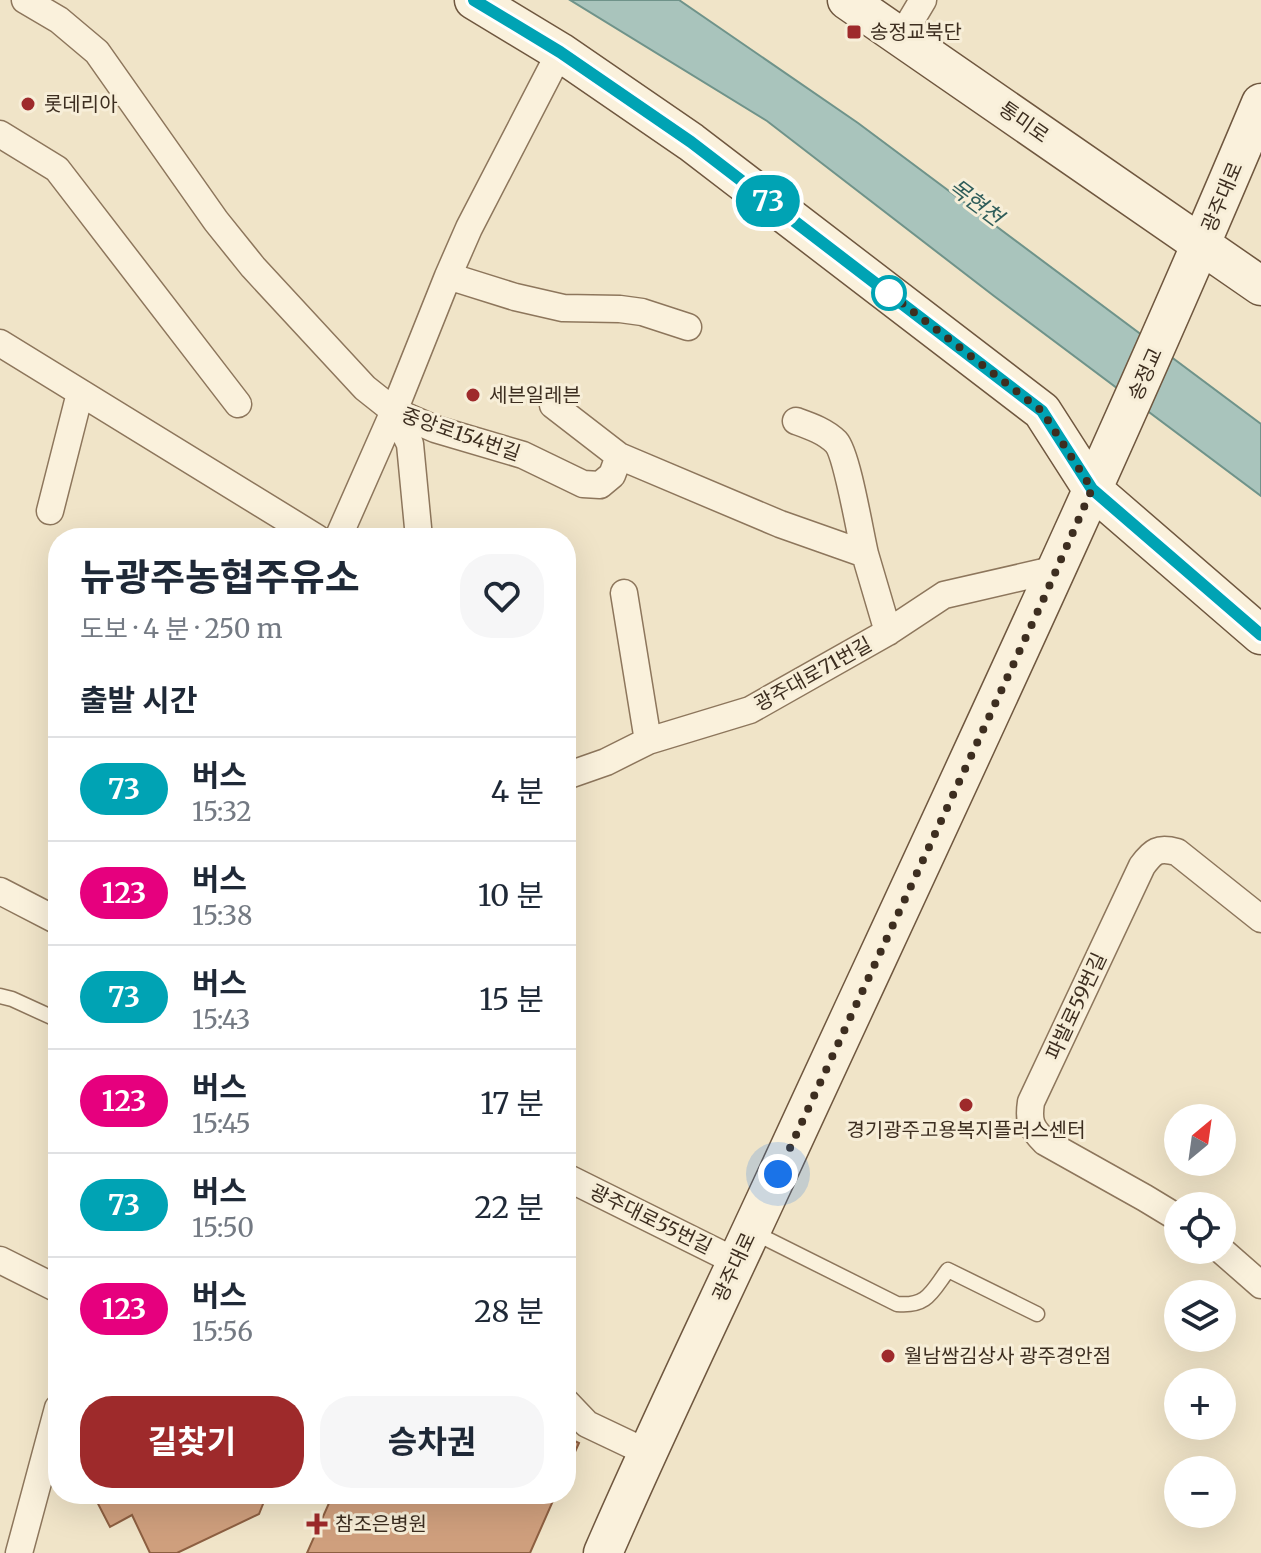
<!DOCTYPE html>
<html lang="ko">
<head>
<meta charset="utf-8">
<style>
  body { margin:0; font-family:Merriweather,"Noto Sans KR",serif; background:#f6f6f7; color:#1f2937; height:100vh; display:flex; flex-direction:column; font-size:30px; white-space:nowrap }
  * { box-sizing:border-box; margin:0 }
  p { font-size:26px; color:#747a83 }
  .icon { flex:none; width:44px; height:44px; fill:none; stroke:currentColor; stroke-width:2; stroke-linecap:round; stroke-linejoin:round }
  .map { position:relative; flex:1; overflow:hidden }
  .details { position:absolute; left:48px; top:528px; width:528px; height:976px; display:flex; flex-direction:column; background:#fff; border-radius:32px; box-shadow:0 8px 32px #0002 }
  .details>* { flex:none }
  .badge { padding:0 16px; border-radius:26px; font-size:28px; line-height:52px }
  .needle { width:52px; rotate:29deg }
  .fabs { position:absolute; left:1164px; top:1104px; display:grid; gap:16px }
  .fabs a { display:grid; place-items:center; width:72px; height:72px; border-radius:50%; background:#fff; box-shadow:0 8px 32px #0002; font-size:40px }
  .you { position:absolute; width:40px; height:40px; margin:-20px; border:6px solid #fff; border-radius:50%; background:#1a73e8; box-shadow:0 0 0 12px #1a73e833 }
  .map>.badge { position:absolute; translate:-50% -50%; box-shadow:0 0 0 4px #fff }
  h2 { padding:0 32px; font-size:30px; line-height:72px }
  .round { display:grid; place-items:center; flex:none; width:84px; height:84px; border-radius:32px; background:#f6f6f7 }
  .overview { display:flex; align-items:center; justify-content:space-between; height:136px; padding:0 32px }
  h1 { font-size:38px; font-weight:700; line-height:60px }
  .button { display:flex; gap:16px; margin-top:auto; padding:16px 32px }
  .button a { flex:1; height:92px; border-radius:32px; background:#9e2a2b; color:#fff; font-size:32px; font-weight:700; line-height:92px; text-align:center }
  .button a+a { background:#f6f6f7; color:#1f2937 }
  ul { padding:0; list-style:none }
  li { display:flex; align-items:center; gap:24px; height:104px; padding:0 32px; border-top:2px solid #e0e1e3 }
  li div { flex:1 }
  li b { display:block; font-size:30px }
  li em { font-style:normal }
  li .badge { min-width:88px; font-weight:700; text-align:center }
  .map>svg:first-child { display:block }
  .water { fill:#a9c4bc; stroke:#6f938a; stroke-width:2 }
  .building { fill:#cf9f7d; stroke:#8d5f41; stroke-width:2 }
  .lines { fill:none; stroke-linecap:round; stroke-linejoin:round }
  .lane-casing { stroke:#8d765c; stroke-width:17 }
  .street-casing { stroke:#8d765c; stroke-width:29 }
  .secondary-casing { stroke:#6f573f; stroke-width:41 }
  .lane { stroke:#faf1dc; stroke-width:14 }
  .street { stroke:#faf1dc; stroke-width:26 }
  .secondary { stroke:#faf1dc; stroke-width:38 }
  .line-casing { stroke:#fff; stroke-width:18 }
  .line { stroke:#00a3b4; stroke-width:12 }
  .walk { stroke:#3d2e20; stroke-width:8; stroke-dasharray:0 14.4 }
  .poi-dot { fill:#9e2a2b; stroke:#f7eed8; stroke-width:3 }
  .stop-dot { fill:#fff; stroke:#00a3b4; stroke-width:4 }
  .labels { text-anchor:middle; stroke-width:6; stroke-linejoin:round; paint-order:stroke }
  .poi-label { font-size:20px; fill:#3d2e20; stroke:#f7eed8; text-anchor:start }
  .street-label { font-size:20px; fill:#3d2e20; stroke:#f7eed8 }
  .water-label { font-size:22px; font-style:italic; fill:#2f5d5a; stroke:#f7eed8 }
</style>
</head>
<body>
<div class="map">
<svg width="1261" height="1553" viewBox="0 0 1261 1553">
  <rect width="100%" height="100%" fill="#f0e4c8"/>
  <path class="water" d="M570 0H679L858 123 1261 424V496L994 296 767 121Z"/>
  <path class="building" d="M566 1437 579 1443 566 1472Z
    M93 1494H267L259 1514 177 1553H150L132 1515 110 1527Z
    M333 1494H556L530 1553H307Z"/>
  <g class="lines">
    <defs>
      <path id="lane" d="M0 996 12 999 58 1020
        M751 1231 897 1304C928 1307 932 1291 948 1270L1037 1314"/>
      <path id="street" d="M25 0 59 20 97 52 216 221 253 267 365 388 394 411 435 429 523 455 583 484 600 485 612 475 619 456 780 524 865 554 888 632
        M901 37 923 0
        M0 134 57 169 238 404
        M448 276 515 297 563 308 620 309 642 312 688 327
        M0 343 317 538
        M553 405 619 456
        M394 411 410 444 419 538
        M796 421C810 426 825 431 836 442 847 454 860 533 865 554
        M50 511 80 393
        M338 538 394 411 448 276 469 228 560 52
        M624 593 648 741
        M566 776 606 762 648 741 750 710 888 632 944 595 1057 569
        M0 891 58 921
        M566 1177 737 1262
        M1178 1218 1145 1198 1045 1142C1031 1128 1028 1122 1031 1102L1142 866C1153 851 1158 847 1177 852L1261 919
        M1221 1250 1261 1285
        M0 1260 58 1289
        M566 1402 587 1424 646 1452
        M19 1553 58 1408"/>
      <path id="secondary" d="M474 0 560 52 691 142 1042 411 1092 489 1261 635
        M847 0 1261 286
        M603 1553C658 1426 719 1301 777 1175 941 819 1109 465 1261 103"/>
    </defs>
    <use href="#lane" class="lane-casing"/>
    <use href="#street" class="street-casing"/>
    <use href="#secondary" class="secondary-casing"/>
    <use href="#lane" class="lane"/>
    <use href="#street" class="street"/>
    <use href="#secondary" class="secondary"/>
  </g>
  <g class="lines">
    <defs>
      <path id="line" d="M474 0 560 52 691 142 1042 411 1092 489 1261 635"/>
    </defs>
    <use href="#line" class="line-casing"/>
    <use href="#line" class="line"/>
    <path class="walk" d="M778 1174 1044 598 1092 489 1042 411 889 293"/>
  </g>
  <g class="poi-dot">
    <rect x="846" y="24" width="16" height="16" rx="4"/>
    <circle cx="28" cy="104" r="8"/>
    <circle cx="473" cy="395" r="8"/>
    <circle cx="966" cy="1105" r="8"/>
    <circle cx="888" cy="1356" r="8"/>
    <path d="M313 1512h8v8h8v8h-8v8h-8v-8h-8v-8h8z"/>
  </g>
  <circle class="stop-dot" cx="889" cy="293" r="16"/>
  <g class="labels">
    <g class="poi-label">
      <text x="870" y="39">송정교북단</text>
      <text x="44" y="111">롯데리아</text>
      <text x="489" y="402">세븐일레븐</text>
      <text x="966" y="1137" text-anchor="middle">경기광주고용복지플러스센터</text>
      <text x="904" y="1363">월남쌈김상사 광주경안점</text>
      <text x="335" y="1531">참조은병원</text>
    </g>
    <g class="street-label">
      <text transform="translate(1024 122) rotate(35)" y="7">통미로</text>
      <text transform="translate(1222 197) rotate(-67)" y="7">광주대로</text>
      <text transform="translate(1145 374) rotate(-66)" y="7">송정교</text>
      <text transform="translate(461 434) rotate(19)" y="7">중앙로154번길</text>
      <text transform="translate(813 674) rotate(-29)" y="7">광주대로71번길</text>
      <text transform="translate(1076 1006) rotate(-65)" y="7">파발로59번길</text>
      <text transform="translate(651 1219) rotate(26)" y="7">광주대로55번길</text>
      <text transform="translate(734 1267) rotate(-65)" y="7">광주대로</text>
    </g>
    <g class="water-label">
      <text transform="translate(976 202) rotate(37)" y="8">목현천</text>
    </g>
  </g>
</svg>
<div class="fabs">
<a><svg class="needle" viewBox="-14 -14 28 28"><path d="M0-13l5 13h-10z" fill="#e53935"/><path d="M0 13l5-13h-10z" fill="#747a83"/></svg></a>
<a><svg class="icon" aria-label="locate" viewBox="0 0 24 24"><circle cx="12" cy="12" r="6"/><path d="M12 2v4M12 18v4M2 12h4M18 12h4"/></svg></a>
<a><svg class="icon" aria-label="layers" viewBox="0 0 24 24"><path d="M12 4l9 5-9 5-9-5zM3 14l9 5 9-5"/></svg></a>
<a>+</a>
<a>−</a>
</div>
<div class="you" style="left:778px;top:1174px"></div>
<b class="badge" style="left:768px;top:201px;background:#00a3b4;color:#fff">73</b>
<section class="details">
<div class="overview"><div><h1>뉴광주농협주유소</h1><p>도보 · 4 분 · 250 m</p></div><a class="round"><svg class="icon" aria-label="heart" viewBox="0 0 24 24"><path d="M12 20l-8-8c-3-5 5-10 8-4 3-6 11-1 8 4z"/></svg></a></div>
<h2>출발 시간</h2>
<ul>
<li><span class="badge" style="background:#00a3b4;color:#fff">73</span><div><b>버스</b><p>15:32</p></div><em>4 분</em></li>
<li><span class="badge" style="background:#e6007e;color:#fff">123</span><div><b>버스</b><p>15:38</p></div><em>10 분</em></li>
<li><span class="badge" style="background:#00a3b4;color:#fff">73</span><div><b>버스</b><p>15:43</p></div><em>15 분</em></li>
<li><span class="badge" style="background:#e6007e;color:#fff">123</span><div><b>버스</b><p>15:45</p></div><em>17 분</em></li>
<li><span class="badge" style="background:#00a3b4;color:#fff">73</span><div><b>버스</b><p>15:50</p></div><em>22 분</em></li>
<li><span class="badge" style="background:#e6007e;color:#fff">123</span><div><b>버스</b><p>15:56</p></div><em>28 분</em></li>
</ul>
<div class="button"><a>길찾기</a><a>승차권</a></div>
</section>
</div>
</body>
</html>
